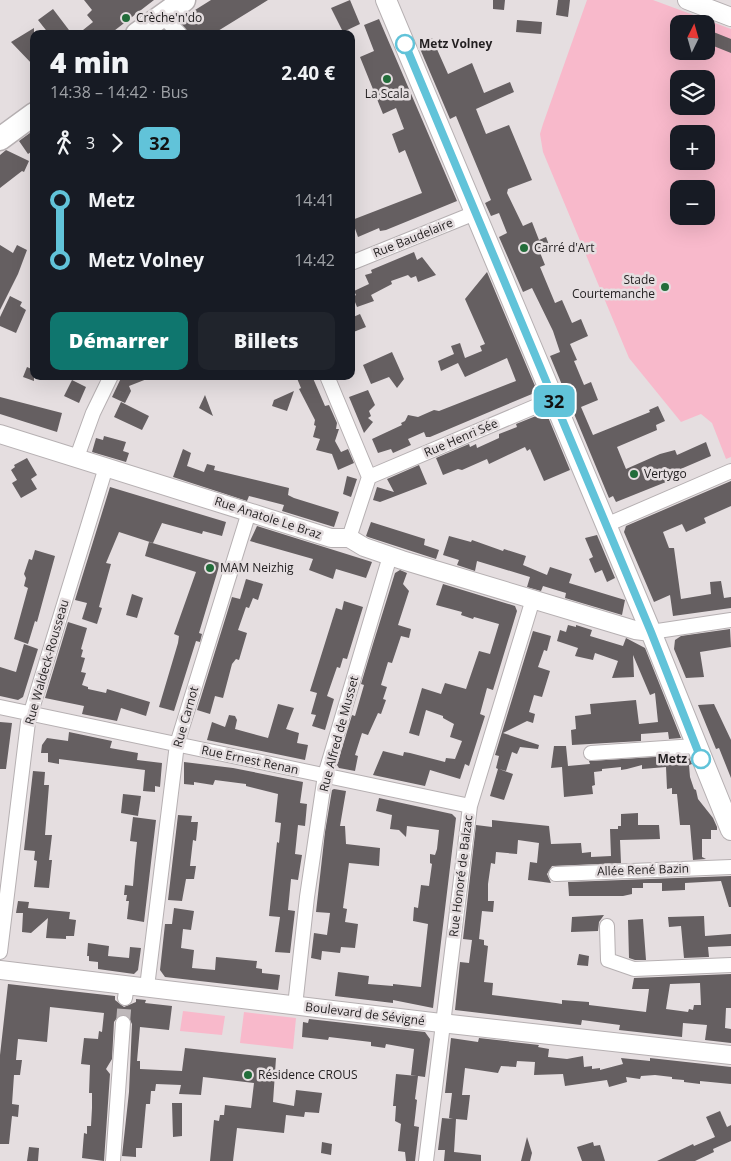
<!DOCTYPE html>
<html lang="fr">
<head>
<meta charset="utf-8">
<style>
  body { margin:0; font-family:"Open Sans",sans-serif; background:#20242c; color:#f1f3f6; height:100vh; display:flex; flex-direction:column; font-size:19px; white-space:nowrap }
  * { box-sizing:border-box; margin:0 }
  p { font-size:16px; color:#9ea1a6 }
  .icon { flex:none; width:28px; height:28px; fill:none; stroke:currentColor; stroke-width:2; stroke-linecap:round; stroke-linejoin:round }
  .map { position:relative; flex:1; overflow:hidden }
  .sheet { position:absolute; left:30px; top:30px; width:325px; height:350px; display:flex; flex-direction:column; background:#171b24; border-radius:10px; box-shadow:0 5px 20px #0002 }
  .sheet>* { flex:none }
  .badge { padding:0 10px; border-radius:8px; font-size:18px; line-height:32px }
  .needle { width:32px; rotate:5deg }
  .tools { position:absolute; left:670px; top:15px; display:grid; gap:10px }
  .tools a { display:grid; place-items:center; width:45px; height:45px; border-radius:10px; background:#171b24; box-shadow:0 5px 20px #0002; font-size:25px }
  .map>.badge { position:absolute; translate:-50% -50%; box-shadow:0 0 0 2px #fff }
  .legs { display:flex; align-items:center; gap:8px; height:55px; padding:0 20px; font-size:16px }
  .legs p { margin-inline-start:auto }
  .overview { display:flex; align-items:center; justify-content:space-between; height:85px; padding:0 20px }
  h1 { font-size:28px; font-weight:800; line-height:38px }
  .primary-button { display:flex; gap:10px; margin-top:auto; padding:10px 20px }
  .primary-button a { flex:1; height:58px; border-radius:10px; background:#0f766e; color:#fff; font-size:20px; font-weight:800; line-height:58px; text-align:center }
  .primary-button a+a { background:#20242c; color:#f1f3f6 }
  ul { padding:0 20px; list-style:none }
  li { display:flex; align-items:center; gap:18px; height:60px; font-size:19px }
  li i { display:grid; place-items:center; width:8px; height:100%; margin:0 6px; background:currentColor }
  li i::after { content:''; width:12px; height:12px; margin:-6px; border:4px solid; border-radius:50%; background:#171b24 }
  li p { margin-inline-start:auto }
  li:first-child i { background:linear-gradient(#0000 50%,currentColor 0) }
  li:last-child i { background:linear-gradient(currentColor 50%,#0000 0) }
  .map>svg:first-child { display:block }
  .green { fill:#f8b9cb; fill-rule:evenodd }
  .building { fill:#655f61; fill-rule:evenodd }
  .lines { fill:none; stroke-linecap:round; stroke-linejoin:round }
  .minor-tunnel { stroke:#beb8ba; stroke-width:14; stroke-dasharray:14 7; stroke-linecap:butt }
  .minor-casing { stroke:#b6b0b2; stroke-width:16 }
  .tertiary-casing { stroke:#b6b0b2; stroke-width:20 }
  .secondary-casing { stroke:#b6b0b2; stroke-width:22 }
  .primary-casing { stroke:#b6b0b2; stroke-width:25 }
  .minor { stroke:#fff; stroke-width:14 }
  .tertiary { stroke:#fff; stroke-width:18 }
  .secondary { stroke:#fff; stroke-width:20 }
  .primary { stroke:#fff; stroke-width:22 }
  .line-1-casing { stroke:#fff; stroke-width:11 }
  .line-1 { stroke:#61c3d9; stroke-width:8 }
  .poi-dot { fill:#226d3a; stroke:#e5dee0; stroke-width:2 }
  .stop-1-dot { fill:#fff; stroke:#61c3d9; stroke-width:2.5 }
  .labels { text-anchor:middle; stroke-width:5; stroke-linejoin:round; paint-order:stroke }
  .poi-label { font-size:12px; fill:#221f20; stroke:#e5dee0; text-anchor:start }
  .stop-label { font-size:12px; font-weight:bold; fill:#221f20; stroke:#e5dee0; text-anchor:start }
  .street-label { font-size:12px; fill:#221f20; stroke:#e5dee0 }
</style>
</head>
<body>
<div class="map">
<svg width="731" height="1161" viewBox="0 0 731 1161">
  <rect width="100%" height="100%" fill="#e5dee0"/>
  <path class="green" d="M587 0H653L731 29V457L726 459 712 423 701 414 681 422 629 358 543 152 540 134 543 124ZM679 24H706V51H679ZM679 79H706V106H679ZM679 134H706V161H679ZM679 189H706V216H679Z
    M183 1011 225 1016 222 1035 180 1031Z
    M244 1012 296 1018 293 1049 240 1043Z"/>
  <path class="building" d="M84 0H154L110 34H78L93 22 87 15 92 10Z
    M211 0H268L213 34H189L179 20Z
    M350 0 360 24 343 32 331 8Z
    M493 0H505L504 10 493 9Z
    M558 0H570L568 17 556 15Z
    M53 9 72 34H49L38 20Z
    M379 19 457 201 386 230 380 231 379 228 358 237 352 220 422 193 405 150 399 153 392 134 404 129 396 108 383 114 360 57 374 51 364 25Z
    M517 20 542 22 541 34 516 32Z
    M34 28V66L11 42Z
    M706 29 731 39V53L706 43Z
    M432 38 448 74 472 63 484 93 510 82 514 92 476 109 486 134 509 125 532 180 508 189 507 193 523 226 532 222 539 240 546 237 549 245 539 250 545 265 540 267 555 303 562 300 572 323 581 319 588 336 570 344 577 360 574 361 584 385 591 382 598 400 581 407 593 435 650 412 649 410 658 406 665 421 656 425 657 430 617 447 626 469 660 454 675 450 677 455 706 442 711 456 669 474 671 480 616 502 613 496 609 498 550 356 560 352 553 331 532 288 523 292 499 237 507 233 499 213 491 216 485 203 491 200 456 116 450 119 418 44Z
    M34 130V150L28 154 19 141Z
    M6 150 29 161 24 172 22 171 0 188V155Z
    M0 245 13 253 17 245 27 250 18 274 0 310Z
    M414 252 417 260 422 257 436 275 418 282 416 276 411 278 408 275 391 281 392 284 371 295 374 301 357 307 353 297 356 295 354 291 369 284 365 275 372 273 371 270Z
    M487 272 535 386 532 394 430 437H426L424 432 408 439 411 445 393 453 391 449 378 453 372 439 402 425 401 423 405 421 408 415 418 417 434 410 439 411 516 381 507 358 465 377 458 363 441 371 438 361 454 354 451 346 460 343 465 358 482 351 480 346 485 344 465 299Z
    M10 296 22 302 20 306 26 310 16 333 0 326V317Z
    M360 314 366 327 351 333V318Z
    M392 352 404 379 397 388 389 377 371 384 363 365Z
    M27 367 34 370V381L23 377Z
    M122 376H152V377L129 386 131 391 125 403 112 397Z
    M296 376H312L325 406 329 405 337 423 336 429H339L335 441 341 452 348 449 354 463 338 470 332 454 316 450 320 439 313 437 316 426 314 425 315 420 299 389 301 388Z
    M72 380 86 387 79 403 64 396Z
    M368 390 375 405 369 411 371 416 368 418 373 422 364 433 349 397Z
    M294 391 287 411 272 406 274 400Z
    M205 395 213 416 199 408Z
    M0 397 62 413 57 432 0 414Z
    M121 402 149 416 142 430 114 417Z
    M541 414 548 417 570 470 544 481 530 449 527 451 525 447 489 464 487 459 462 470 458 469 443 475 436 458 469 444 470 447 476 444 477 448 499 438V434L517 427 516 424Z
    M104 436 126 442 123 451 129 453 126 462 92 452 96 438 103 440Z
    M183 449 191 453 187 466 204 472 207 464 215 466 214 470 289 488 288 495 294 498 339 512 334 527 282 511 284 505 249 496 247 501 173 477Z
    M27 458 37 475 31 479 37 489 21 498 12 483 17 480 11 470 15 467 14 465Z
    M419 465 427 484 380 502 373 500 377 487 394 492 387 479Z
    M347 476 357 479 351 497 343 494Z
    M731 481V506L704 518 706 523 686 532 682 524 663 532 669 548H674L681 599 711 594 710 582 721 581 724 598 731 597V608L673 616 670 595 654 602 624 532 626 526Z
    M110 487 226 522 222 536 203 531 202 534 162 523 153 543 119 532 106 563 111 564 99 607 102 608 97 624 82 619 87 603 75 600Z
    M371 522 425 539 424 545 439 550 436 559 368 537 366 536Z
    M257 526 372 562 366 578 336 569 333 579 309 570 313 559 250 541Z
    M597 535 615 578 607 582 602 570 595 573 589 559 593 557 585 538Z
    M449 536 471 542 472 540 503 551 504 549 526 556 523 565 547 575 550 567 572 574 569 583 625 600 622 615 565 598 566 593 543 586 541 591 527 587 530 577 477 561 475 571 457 565 459 560 443 555Z
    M149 542 220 563 199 633 202 634 200 642 196 641 174 711 159 707 178 643 179 636 174 634 196 572 145 556Z
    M35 550 55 556 37 622 35 621 28 644 14 639 28 588 24 586 26 578 24 574 29 559 32 560Z
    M400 570 407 573 403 584 409 591 398 625 411 629 409 638 401 636 392 663 388 662 381 685 387 687 383 699 386 700 381 714 378 713 368 735 362 733 355 755 358 756 355 771 339 768 337 765 352 715 355 716 364 685 361 684 373 644 395 573Z
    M246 579 263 584 258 600 253 598 249 608 246 607 238 630 247 633 239 660 236 659 232 664 223 698 215 696 210 714 197 710 232 597 240 599Z
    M443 584 515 606 517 611 493 690 487 688 480 714 485 716 469 766 465 764 460 779 430 770 425 786 373 775 383 751 403 756 404 752 410 753 445 762 446 758 455 759 462 741 450 737 454 724 443 718V716L426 710 419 736 409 733 422 688 441 694 445 683 466 689 479 651 490 654 499 624 474 617 473 619 461 615 462 612 436 605Z
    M132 594 143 598 137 618 126 615Z
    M344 601 363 607 347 659 343 658 340 668 337 667 327 696 334 699 325 730 312 726 316 715 311 714 317 693 310 691 336 608 342 610Z
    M68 622 87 628 81 649 83 650 81 657 85 658 81 672 86 673 82 685 88 687V689L106 693 107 689 150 702 146 716 121 708 117 721 82 714 84 706 45 698Z
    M568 625 576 627V625L592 630 590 636 623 646 626 638 645 648 681 738 669 739 668 732 641 734V741L572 745 571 730 576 729 575 716 591 714 590 704 636 700 639 724 658 722 655 693 650 695 633 655 634 677 612 678 618 661 595 653 593 660 575 656 578 648 557 641 560 630 566 632Z
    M730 629 731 647 700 652 704 677 686 678 674 649 675 640 681 636Z
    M533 631 551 636 547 651 544 650 538 667 550 671 542 697 534 695 529 712 535 714 533 723 527 721 503 733 539 745 538 749 520 747 517 754 512 752 506 771 499 769 513 774 504 800 490 796 498 769 496 768 499 756 495 755Z
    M24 644 38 649 23 697 18 700 0 696V667L16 672Z
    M278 704 294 708 286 729 299 733 297 743 308 745 305 760 207 740 212 722 225 727 229 715 235 716 237 720 235 729 268 738Z
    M714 704 731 740V778L719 748 716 749 698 705Z
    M0 722 12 723 6 769H0Z
    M69 732 112 741 110 748 138 753 137 760 162 763 160 787 155 786V792L143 791 145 770 59 759V764L48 762V753H41L42 745 47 738 68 741Z
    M554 746H566L568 766 590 764 589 761 688 755 692 764 689 765 690 777 694 789 696 790 698 799 713 818 717 827V830H711V839H702V857L706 859 693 860 690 825H680L677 794H672V788L667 789 666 767 642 769V765L627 769 621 770V767L602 769V771L594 772 595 785 592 786 593 794 564 797 562 767 551 768Z
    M184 762 233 768 303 782 300 803 307 804 305 826 298 825 295 854 302 855 298 880 291 879 288 910 295 911 290 953 275 952 280 917 269 916 277 842 279 843 281 823 275 822 278 794 246 786V784L215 780 213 785 194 782V785L184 784Z
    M33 771 45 772 44 785H49L45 835H52L49 860H52L49 888 34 887 37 861 34 860 35 851 24 850Z
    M334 789 346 791 340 826H345L346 844 380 848 379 866 349 863 343 908 347 909 345 922 358 924 355 948 341 947 340 953 322 951 321 960 311 958 314 933 327 935 330 913 316 912 325 832 332 790Z
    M123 794 141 796 138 816 121 813Z
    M379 798 452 814 456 818 433 1008 393 1000V1003L335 996 338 972 369 976 368 984 393 986V984L421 987 428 924 413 921 414 907 418 908 421 885 429 886 432 864 430 863V854L435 855 437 849 439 830 407 826 406 837 399 830 390 829 392 815 376 811Z
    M638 813V825H659L660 839 620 840 621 863 552 866 547 874 551 883 528 880 530 862 537 863 539 843 518 840 517 854 496 852 495 864 491 863 488 884V901H494L493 912 482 911 479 939 484 940V945L488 946 484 982 493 983 492 995 556 1003 562 1004V1000L589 1002V1005L646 1012 649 989H632L634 978 731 974V1008H726L725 1028 731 1029V1043L705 1040 707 1025 683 1023 682 1037 619 1030 620 1025 582 1020 581 1025 455 1010 460 962 469 963 472 940 463 939 476 825 492 827V820L549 826 551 844 581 843 582 853 591 852V857L611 856 610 829H618V826H621V814ZM700 983 701 1005H694L693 1010 689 1009 688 1012 666 1009 670 984Z
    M178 815 192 816 191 822H198L196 841 193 840 190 866H196L194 879H186L182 901 168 900Z
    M133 817 156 820 144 922 127 919 129 901H126L127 895H124L125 885 133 886 135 861 137 842 130 841Z
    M731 876V907H729L721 881 685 883V890L662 891V883H643V888H632V894L623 896H569L568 882Z
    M18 901 29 902 28 908 70 912 69 919 76 920 74 936H66V939L46 938 48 918 31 933 22 932 23 913H16Z
    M174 908 194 911 191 930 183 929 181 948 194 950 192 968 215 970 216 957 257 961 256 968 262 969V973L280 975 278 990 165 977 160 970 165 924H172Z
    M604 915 599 922 598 931 571 932 572 917Z
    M704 916 705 936 731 934V946L708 947 709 957 684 958 681 926 669 927 668 917Z
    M643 919 646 960H635L629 958 628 920Z
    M88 943 109 946 108 956 129 958 130 947 141 948 138 970 134 974 98 969V962L89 961V956H87Z
    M579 954 589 956 588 966 577 965Z
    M8 984 115 996V1000L124 1007 136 1002V999L146 1000 145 1003 172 1006 169 1030 140 1027 137 1061H140V1069L182 1071 185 1048 276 1058 273 1102 294 1106 296 1090 322 1093 319 1113 305 1112 304 1117 286 1115 284 1133 237 1128 233 1161H210L214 1120 219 1121 220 1115H224L225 1105 251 1108 254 1083 203 1077 201 1095 179 1094 181 1085 156 1084 155 1091H151L150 1104H146L142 1148H136V1157L122 1156 129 1092 132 1024 128 1016 123 1014 119 1015 114 1022 112 1059 106 1069 110 1074 104 1161 82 1158 84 1133 87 1134V1126H91L92 1108V1093H89L90 1065 81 1064 84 1038 98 1039 99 1031 102 1032 104 1013 50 1007 47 1042 18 1039 16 1060H22L20 1075H14L12 1104 19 1105 18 1117 12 1116 9 1144H0V1055Z
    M309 1019 425 1032 430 1039 425 1077 418 1076 415 1099 417 1100 414 1126 419 1127 415 1161H406L405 1152 398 1151 401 1124 395 1121 396 1106H393L396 1074 417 1076 411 1075 414 1049 386 1044 385 1048 371 1046V1042L329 1037 328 1040 302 1037 303 1022 308 1023Z
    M451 1038 478 1042 479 1038 539 1045 538 1047 549 1049 548 1057 567 1059 583 1056 584 1067 592 1066V1069L600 1068V1070L623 1064 621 1058 650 1061V1058L731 1067V1084L700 1081V1084L684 1082V1080L672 1079V1077L655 1075 641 1076 640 1079 626 1077 627 1082 609 1087 607 1080 565 1086 563 1074 534 1075 535 1062 517 1061 516 1067 501 1066 498 1073 465 1068 462 1095H470L467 1120 456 1119 454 1152 481 1155V1161H444L445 1150H438L442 1118 453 1119 449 1118 452 1093H445Z
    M172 1103H182V1136L173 1137Z
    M720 1111 727 1127 731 1125V1141L713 1149 714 1152 695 1161H657L693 1144 694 1146 715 1137 706 1117Z
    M527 1137 532 1153 530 1161H521Z
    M322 1142 332 1144 331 1155 321 1153Z
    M593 1142 594 1146 600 1145 605 1161H582L577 1147Z
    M29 1147 39 1148 38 1161H27Z"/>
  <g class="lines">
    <path class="minor-tunnel" d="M123 1023 125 998"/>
    <defs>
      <path id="minor" d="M161 15 180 34
        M351 263 475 213
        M327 376 369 477 349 538
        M77 457 93 413 111 376
        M369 477 546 402 552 396
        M606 525 731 471
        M651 632 731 620
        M0 707 470 806
        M591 753 695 746
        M556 874 731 867
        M607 926 608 960 634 969 731 965
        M0 952 28 722 106 467
        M147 987 177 744 249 512
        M125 998 127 985
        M295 1006 307 897 325 775 390 556
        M113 1161 123 1023
        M426 1161 470 806 533 599"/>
      <path id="tertiary" d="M687 0 731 17
        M0 434 331 538H349L364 547 402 560 635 630 651 632
        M0 970 441 1023 731 1055"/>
      <path id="secondary" d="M386 0 651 632 731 830"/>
      <path id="primary" d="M137 34 184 0
        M0 139 34 114"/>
    </defs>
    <use href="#minor" class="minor-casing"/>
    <use href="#tertiary" class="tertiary-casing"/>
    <use href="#secondary" class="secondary-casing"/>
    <use href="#primary" class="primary-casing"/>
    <use href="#minor" class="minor"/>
    <use href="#tertiary" class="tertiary"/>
    <use href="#secondary" class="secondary"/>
    <use href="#primary" class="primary"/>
  </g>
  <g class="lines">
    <defs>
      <path id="line-1" d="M405 44 651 632 701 759"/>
    </defs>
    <use href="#line-1" class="line-1-casing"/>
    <use href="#line-1" class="line-1"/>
  </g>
  <g class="poi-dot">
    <circle cx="126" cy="18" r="5"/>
    <circle cx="387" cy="79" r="5"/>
    <circle cx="524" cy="248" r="5"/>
    <circle cx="665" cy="287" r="5"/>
    <circle cx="634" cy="474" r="5"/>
    <circle cx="210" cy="568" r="5"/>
    <circle cx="248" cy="1075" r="5"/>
  </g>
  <g class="stop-1-dot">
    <circle cx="405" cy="44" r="9"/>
    <circle cx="701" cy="759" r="9"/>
  </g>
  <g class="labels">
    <g class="poi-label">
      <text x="136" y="22">Crèche'n'do</text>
      <text x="387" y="98" text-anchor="middle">La Scala</text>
      <text x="534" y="252">Carré d'Art</text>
      <text x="655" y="284" text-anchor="end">Stade<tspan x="655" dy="14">Courtemanche</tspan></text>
      <text x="644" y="478">Vertygo</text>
      <text x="220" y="572">MAM Neizhig</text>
      <text x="258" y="1079">Résidence CROUS</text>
    </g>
    <g class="stop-label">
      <text x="419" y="48">Metz Volney</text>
      <text x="687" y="763" text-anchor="end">Metz</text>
    </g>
    <g class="street-label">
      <text transform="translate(413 238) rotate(-22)" y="4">Rue Baudelaire</text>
      <text transform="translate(461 438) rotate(-23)" y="4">Rue Henri Sée</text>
      <text transform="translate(268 518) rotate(18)" y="4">Rue Anatole Le Braz</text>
      <text transform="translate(47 662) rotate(-74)" y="4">Rue Waldeck-Rousseau</text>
      <text transform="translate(186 717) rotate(-74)" y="4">Rue Carnot</text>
      <text transform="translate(339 734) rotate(-75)" y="4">Rue Alfred de Musset</text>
      <text transform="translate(250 760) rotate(12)" y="4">Rue Ernest Renan</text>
      <text transform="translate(643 870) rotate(-2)" y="4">Allée René Bazin</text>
      <text transform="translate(461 876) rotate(-83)" y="4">Rue Honoré de Balzac</text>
      <text transform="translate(365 1014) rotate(7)" y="4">Boulevard de Sévigné</text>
    </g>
  </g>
</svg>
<div class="tools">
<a><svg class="needle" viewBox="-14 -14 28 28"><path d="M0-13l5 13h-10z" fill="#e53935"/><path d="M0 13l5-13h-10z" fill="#9ea1a6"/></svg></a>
<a><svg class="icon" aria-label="layers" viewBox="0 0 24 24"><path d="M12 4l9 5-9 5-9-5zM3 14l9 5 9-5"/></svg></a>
<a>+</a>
<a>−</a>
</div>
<b class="badge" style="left:554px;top:401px;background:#61c3d9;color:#111">32</b>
<section class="sheet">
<div class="overview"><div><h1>4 min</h1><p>14:38 – 14:42 · Bus</p></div><b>2.40 €</b></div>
<div class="legs"><svg class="icon" aria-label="walk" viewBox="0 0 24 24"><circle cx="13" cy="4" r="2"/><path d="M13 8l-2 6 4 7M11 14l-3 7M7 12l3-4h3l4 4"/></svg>3<svg class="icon" aria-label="forward" viewBox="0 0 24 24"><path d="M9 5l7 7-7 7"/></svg><b class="badge" style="background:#61c3d9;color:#111">32</b></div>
<ul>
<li><i style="color:#61c3d9"></i><b>Metz</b><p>14:41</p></li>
<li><i style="color:#61c3d9"></i><b>Metz Volney</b><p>14:42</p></li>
</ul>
<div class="primary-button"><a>Démarrer</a><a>Billets</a></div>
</section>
</div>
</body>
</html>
